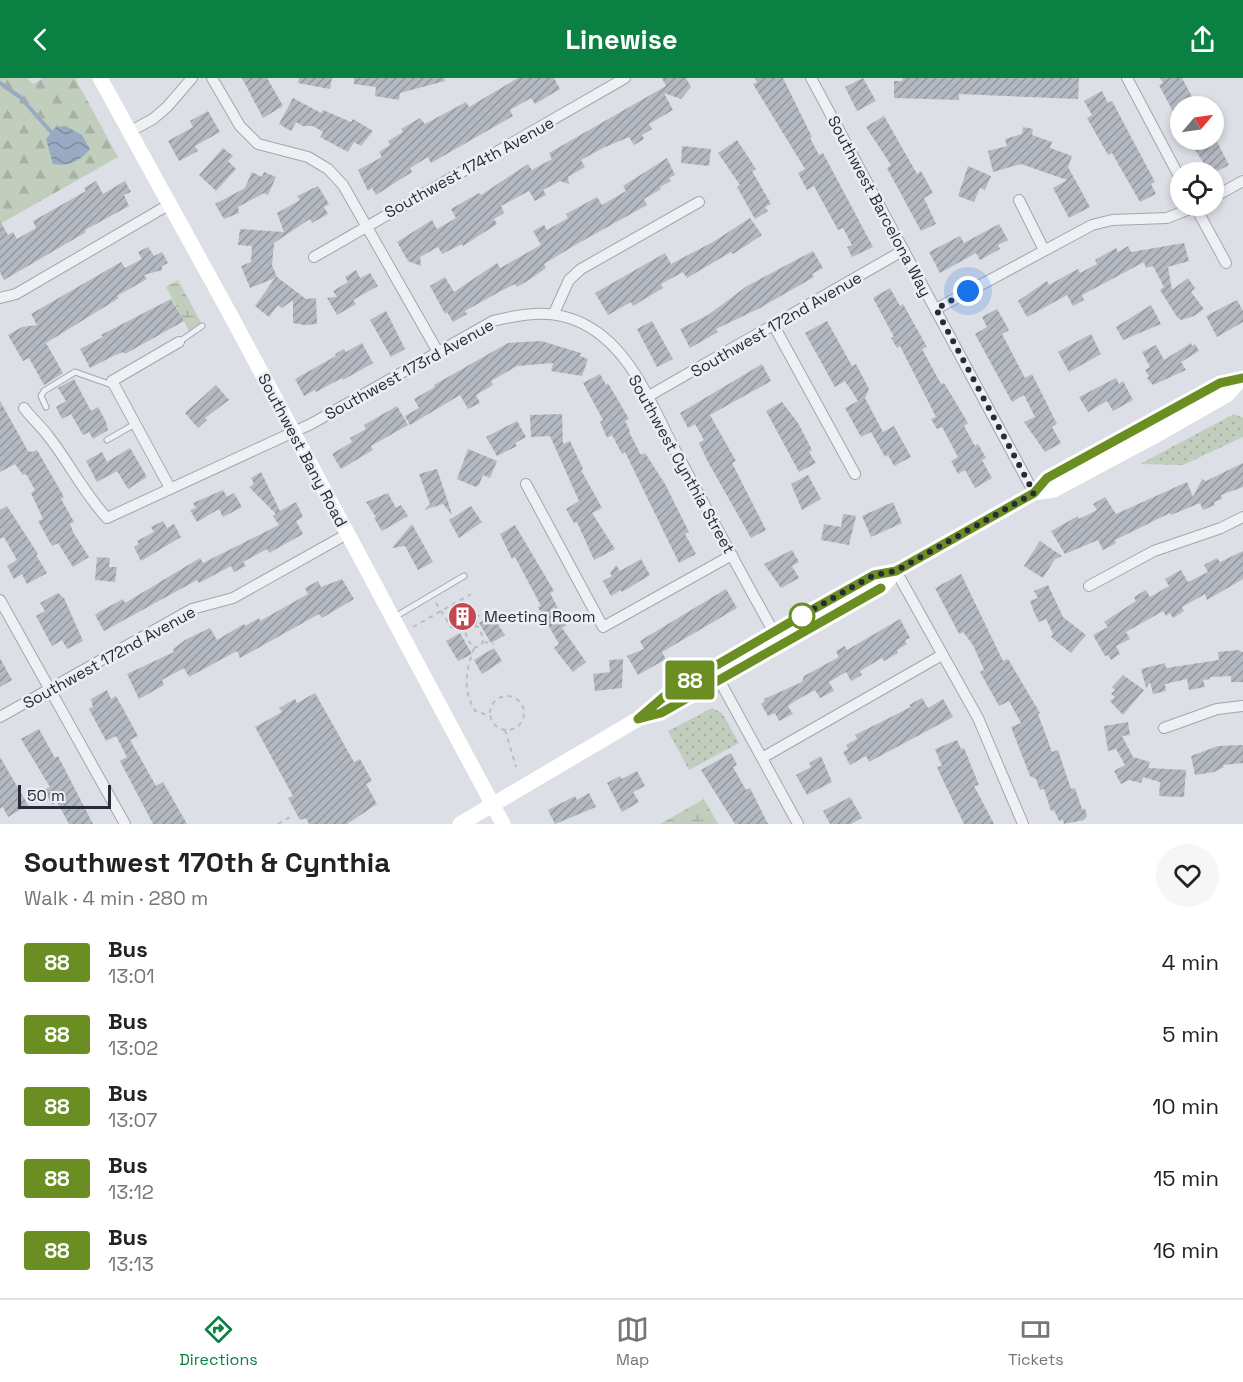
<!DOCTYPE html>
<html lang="en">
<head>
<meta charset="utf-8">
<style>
  body { margin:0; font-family:"Space Grotesk",sans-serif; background:#f6f6f6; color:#222; height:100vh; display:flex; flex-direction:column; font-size:22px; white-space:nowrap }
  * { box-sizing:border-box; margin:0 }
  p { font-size:20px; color:#767676 }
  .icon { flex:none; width:33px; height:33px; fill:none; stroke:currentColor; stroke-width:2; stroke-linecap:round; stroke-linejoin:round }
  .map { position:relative; height:746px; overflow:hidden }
  .drawer { display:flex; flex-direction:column; background:#fff; flex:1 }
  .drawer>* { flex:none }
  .badge { padding:0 12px; border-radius:4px; font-size:21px; line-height:39px }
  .needle { width:39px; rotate:61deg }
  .buttons { position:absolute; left:1170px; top:18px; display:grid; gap:12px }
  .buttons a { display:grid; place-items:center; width:54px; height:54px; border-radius:50%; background:#fff; box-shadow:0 3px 9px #0003; font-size:30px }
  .scale { position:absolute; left:18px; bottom:15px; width:93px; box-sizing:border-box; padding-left:6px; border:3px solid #272c3a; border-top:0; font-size:16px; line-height:21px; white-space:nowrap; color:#272c3a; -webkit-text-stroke:4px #ebeef3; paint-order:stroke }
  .you { position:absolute; width:30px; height:30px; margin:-15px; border:4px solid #fff; border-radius:50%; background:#1a73e8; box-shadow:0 0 0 9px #1a73e833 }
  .map>.badge { position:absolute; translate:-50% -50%; box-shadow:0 0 0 3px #fff }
  .round { display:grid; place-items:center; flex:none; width:63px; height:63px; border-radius:32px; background:#f6f6f6 }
  .headline { display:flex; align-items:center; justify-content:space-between; height:102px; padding:0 24px }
  h1 { font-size:28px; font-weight:800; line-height:45px }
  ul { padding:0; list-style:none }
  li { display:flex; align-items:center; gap:18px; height:72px; padding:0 24px }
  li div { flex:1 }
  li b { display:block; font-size:22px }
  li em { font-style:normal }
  li .badge { min-width:66px; font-weight:700; text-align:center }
  header { display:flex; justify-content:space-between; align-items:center; height:78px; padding:0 24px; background:#0b8043; color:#fff; font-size:27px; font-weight:800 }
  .menu { display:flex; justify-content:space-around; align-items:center; height:84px; border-top:2px solid #e0e0e0; background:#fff; font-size:16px; color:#767676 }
  .menu a { display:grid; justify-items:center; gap:3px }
  .menu .active { color:#0b8043 }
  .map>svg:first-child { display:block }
  .green { fill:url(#green-dots) }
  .forest { fill:url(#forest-firs) }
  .wetland { fill:url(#wetland-marsh) }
  .water { fill:url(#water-waves) }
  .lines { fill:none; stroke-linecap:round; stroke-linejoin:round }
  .stream { stroke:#99aac3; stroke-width:4 }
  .building { fill:url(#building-hatch) }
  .lane-casing { stroke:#a2a6ae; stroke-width:7 }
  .street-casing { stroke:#a2a6ae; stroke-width:12 }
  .path { stroke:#babdc4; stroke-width:2; stroke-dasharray:4.5 4.5; stroke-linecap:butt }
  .lane { stroke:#eef0f4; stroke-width:5 }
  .street { stroke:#eef0f4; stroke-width:10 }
  .secondary { stroke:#fff; stroke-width:15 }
  .line-casing { stroke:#fff; stroke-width:14 }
  .line { stroke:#6b8e23; stroke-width:9 }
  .walk { stroke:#272c3a; stroke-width:6; stroke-dasharray:0 10.8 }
  .stop-dot { fill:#fff; stroke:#6b8e23; stroke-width:3 }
  .labels { text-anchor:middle; stroke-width:5; stroke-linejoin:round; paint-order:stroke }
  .street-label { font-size:16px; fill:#272c3a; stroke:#ebeef3 }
  .poi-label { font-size:16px; fill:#272c3a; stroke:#ebeef3; text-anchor:start }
</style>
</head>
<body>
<header><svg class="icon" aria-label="back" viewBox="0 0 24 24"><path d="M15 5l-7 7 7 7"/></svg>Linewise<svg class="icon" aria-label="share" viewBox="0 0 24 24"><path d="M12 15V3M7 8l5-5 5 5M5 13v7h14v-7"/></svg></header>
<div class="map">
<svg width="1243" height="746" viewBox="0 0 1243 746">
  <defs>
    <pattern id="green-dots" width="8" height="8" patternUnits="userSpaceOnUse" patternTransform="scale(1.5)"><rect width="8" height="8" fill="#c1cebe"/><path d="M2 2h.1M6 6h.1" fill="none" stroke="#a6b1a4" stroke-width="1.8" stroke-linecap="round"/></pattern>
    <pattern id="forest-firs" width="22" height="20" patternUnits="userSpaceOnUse" patternTransform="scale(1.5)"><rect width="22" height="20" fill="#c1cebe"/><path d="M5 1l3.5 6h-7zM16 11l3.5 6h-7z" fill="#a6b1a4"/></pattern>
    <pattern id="wetland-marsh" width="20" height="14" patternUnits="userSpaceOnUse" patternTransform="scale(1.5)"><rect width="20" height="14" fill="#c1cebe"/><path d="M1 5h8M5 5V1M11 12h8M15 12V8" fill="none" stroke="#a6b1a4"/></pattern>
    <pattern id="water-waves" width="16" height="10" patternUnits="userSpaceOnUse" patternTransform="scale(1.5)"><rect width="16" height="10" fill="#99aac3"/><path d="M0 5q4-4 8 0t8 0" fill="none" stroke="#7d8b9f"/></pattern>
    <pattern id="building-hatch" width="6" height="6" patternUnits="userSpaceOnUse" patternTransform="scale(1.5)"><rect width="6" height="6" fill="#b4b8c1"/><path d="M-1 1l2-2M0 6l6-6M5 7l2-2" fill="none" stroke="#92969e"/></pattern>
  </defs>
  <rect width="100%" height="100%" fill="#dcdfe5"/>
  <path class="green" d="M1234 336 1243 340V359L1183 387 1140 386Z
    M712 630 722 635 739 665 689 692 668 653Z"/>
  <path class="forest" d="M0 0H27L33 6 43 0H75L118 79 0 146Z"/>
  <path class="wetland" d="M178 202 203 248 190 255 166 209Z
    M704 721 718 746H660Z"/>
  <path class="water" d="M66 48 82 57 90 71C81 83 67 89 53 86L46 61 56 49Z"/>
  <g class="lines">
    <path class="stream" d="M0 5 20 19 53 56"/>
  </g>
  <path class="building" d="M242 0H267L283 28 263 40Z
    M299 0H332L330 11 298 5Z
    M354 0H444L445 3 400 15 399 22 375 18 376 9 354 6Z
    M518 0H554L560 11 535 26 531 20 510 32 513 38 431 85 428 79 410 90 412 94 376 117 372 110 368 113 358 92 382 79 379 74 390 67 388 63 403 54 401 51 420 40 425 46 466 24 469 29Z
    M662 0H686L691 9 681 21 664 15 673 32 649 46 652 51 642 57 644 61 634 67 629 59 603 70 581 82 585 89 568 99 569 106 560 103 543 112 546 117 535 123 529 113 501 128 504 135 494 141 497 146 463 168 462 166 442 176 438 169 420 179 421 188 408 183 397 164 432 142 437 151 456 140 451 131 479 115 481 117 528 86 532 92 552 81 549 75 666 8Z
    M755 0H783L812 59 810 60 819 77 823 75 873 169 852 179 847 169 852 167 843 150 838 152 814 108 807 112 798 95 805 91 753 6 757 4Z
    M863 0 876 23 857 33 845 9Z
    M903 0H1079L1078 21 959 16V22L894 20V3H902Z
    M1160 0H1182L1197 28H1180V47L1159 7 1163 5Z
    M1102 13 1108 25 1112 23 1155 104 1151 106 1156 116 1140 124 1112 75 1108 77 1087 40 1092 37 1084 23Z
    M293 20 321 35 323 32 351 44 353 41 373 53 361 68 354 64 348 74 320 59 323 54 313 48H303L296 44 291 53 279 46Z
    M208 33 220 54 195 68 198 73 179 83 168 63 193 49 190 43Z
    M884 38 917 96 921 93 933 115 924 120 936 146 921 153 887 90 891 87 866 49Z
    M1023 49 1033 51 1032 57 1052 64 1050 70 1072 78 1068 89 1090 129 1069 140 1053 110 1067 102 1021 86 993 94 988 73 1007 68 1005 61 1022 56Z
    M737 62 756 91 752 93 771 126 765 129 768 133 755 141 737 109 740 107 718 75Z
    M1188 62H1216L1229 87 1214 95 1210 94Z
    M682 68 711 71 709 88 681 85Z
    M223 70 233 78 228 83 236 91 216 113 199 97Z
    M667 80 675 97 669 100 671 103 660 109 661 111 644 121 647 127 577 166 544 186 546 190 529 202 517 209 515 206 499 214 465 233 467 236 453 244 447 234 445 236 430 208 445 199 454 214 497 185 500 190 541 167 533 153 544 147 547 152 568 140 566 136 597 119 602 127 626 113 623 108Z
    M968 88 991 98 985 112 980 110 974 124 958 118Z
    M252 94 262 99 264 94 276 99 268 117 264 115 238 129 239 135 224 141 215 126 245 110Z
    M96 103 103 116 125 103 131 114 124 117 129 128 85 152 86 154 4 202 0 194V143L8 157 13 154 17 161 36 150 33 143 86 113 84 110Z
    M318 108 329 126 324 129 328 136 312 145 310 141 274 165 272 187 277 199 306 221 316 220 317 246 304 247 293 245V222L282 230 278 227 269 239 255 228 275 200 250 210 241 188 251 184 252 168 238 167 240 151 284 154 277 135 300 122 297 118Z
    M750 140 762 157 733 176 731 174 687 200 683 194 661 206 663 210 633 228 631 224 608 237 595 215 665 175 671 186 713 164Z
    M999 146 1008 162 998 167 1000 171 980 182 976 175 940 195 929 174 960 158 964 165Z
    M1184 165 1189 183 1168 189 1172 212 1188 200 1195 210 1191 214 1204 231 1194 238 1181 242 1177 239 1160 212 1164 209 1153 188 1146 190 1144 184 1082 217 1084 222 1073 228 1067 217 1027 239 1018 223 1047 203 1049 207 1078 191 1080 195 1097 186 1095 182 1116 170 1118 174 1128 168 1131 174Z
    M148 169 154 178 162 174 168 185 162 188V192L144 197 147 201 117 218 119 220 46 265 63 295 44 307 29 280 23 283 8 257 22 249 37 247 31 236 121 184 125 190 142 181 138 174Z
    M813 173 823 190 812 196 814 199 760 230 716 251 718 254 690 270 680 251 708 237 747 208Z
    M356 192 360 200 370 195 378 208 353 222 356 226 337 237 327 220 337 219 333 213 348 204 345 199Z
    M890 210 900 228 903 226 927 269 922 271 941 306 944 305 968 345 964 348 975 368 978 366 986 380 982 382 992 400 975 410 965 392 958 396 951 383 958 379 942 349 937 351 931 341 936 339 900 268 897 270 891 260 894 259 873 220Z
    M171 221 184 243 125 276 123 274 113 278 90 290 80 271 103 259 101 257Z
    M1237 222 1243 233V244L1217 259 1206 238Z
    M1151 227 1161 246 1123 262 1116 249Z
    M997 231 1009 252 1002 256 1025 300 1032 296 1057 346 1052 349 1061 365 1045 374 1024 344 1035 339 1024 317 1012 324 975 256 987 249 982 239Z
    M386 233 405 271 391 279 370 242Z
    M652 243 673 281 657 289 637 251Z
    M827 243 852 288 856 286 869 311 865 320 883 354 894 348 911 379 894 388 888 377 885 379 871 354 861 359 845 330 858 323 845 303 835 309 805 255Z
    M1091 256 1101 276 1069 294 1058 274Z
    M541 263 581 275 580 278 588 281 582 298 551 293 553 285 517 288 491 303 493 307 476 317 480 325 468 331 460 317 410 347 405 338 419 330 414 321 435 309 434 307 508 265Z
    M362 265 373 285 343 302 342 300 316 314 315 312 304 318 295 301 336 278 335 276 344 271 346 274Z
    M1191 265 1192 268 1195 266 1199 273 1181 284 1186 292 1153 307 1147 300 1149 298 1145 292 1150 289 1142 274 1156 267 1164 282Z
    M762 286 771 303 710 337 736 383 732 385 766 452 751 460 708 384 699 365 704 362 695 346 688 350 680 335Z
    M600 296 606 307 608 305 629 341 625 343 630 353 629 354 641 377 645 375 665 406 689 454 685 456 696 476 679 485 625 374 622 376 612 357 607 360 600 344 603 342 583 305Z
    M1116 300 1119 306 1123 303 1133 322 1113 333 1107 323 1088 334 1079 319Z
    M74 301 91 333 98 329 106 344 108 352 93 361 89 354 83 357 71 336 62 341 56 329 66 323 58 310Z
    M216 307 229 322 205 340 207 342 198 350 185 335Z
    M0 323 28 373 32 374 37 372 64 419 61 421 74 444 70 446 74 456 89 479 73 489 58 465 52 468 38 443 43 441 31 415 35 412 26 396 23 397 15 386 0 394Z
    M782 324 798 345 812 372 809 374 816 385 799 394 766 333Z
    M397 328 408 347 371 368 373 372 341 391 332 376 352 364 350 360 366 351 364 347Z
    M562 336 563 366 570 363 583 391 581 392 602 430 592 435 615 471 594 482 577 444 574 445 566 431 579 423 550 358 531 359 530 337Z
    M517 343 526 359 515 365 517 368 497 378 486 359Z
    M130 370 147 399 128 411 117 393 97 404 86 383 102 374 107 384Z
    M468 371 497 383 490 400 483 397 479 407 476 409 457 401Z
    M1243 385V409L1221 417 1222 421 1214 424 1215 427 1203 432 1200 425 1171 437 1170 435 1115 462 1116 465 1103 472 1098 462 1065 476 1051 453 1078 438 1079 441 1097 432 1093 426 1105 419 1116 436 1187 404 1193 419 1202 401 1206 403Z
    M437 391 452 436H451L443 426 424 432 430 426 419 396Z
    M261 394 280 433 296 424 303 439 296 443 303 456 269 475 267 471 243 484 246 488 234 494 231 488 199 505 197 502 104 553 95 537 99 534 123 521 125 525 200 480 203 485 279 447 273 438 276 436 249 409 254 406 251 400Z
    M808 397 821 421 802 432 791 406Z
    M223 412 227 419 234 415 242 429 223 439 219 431 197 444 190 432 196 430 193 425Z
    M388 415 396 430 401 427 408 438 382 453 374 440 376 439 366 424Z
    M893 424 902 445 871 459 862 438Z
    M7 428 38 476 36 477 47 495 27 506 22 496 14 501 7 488 17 482 4 459 0 461V432Z
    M471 428 482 444 459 460 449 442Z
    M843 436 856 438 849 467 821 462 824 446 841 449Z
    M163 443 167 450 174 446 181 459 141 483 134 469 139 466 137 463 154 454 151 449Z
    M412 446 433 484 418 492 405 468 392 470Z
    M515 447 554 513 550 515 567 547 562 550 586 584 573 594 554 570 559 566 538 529 541 528 515 479 512 481 500 456Z
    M1040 463 1062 478 1055 481 1043 500 1024 488Z
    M792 472 799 484 792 488 799 500 781 510 764 486Z
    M1243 473V501L1207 522 1205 516 1182 529 1184 533 1173 540 1170 535 1166 538 1163 533 1126 554 1130 561 1116 568 1120 576 1111 582 1108 577 1105 578 1093 557 1108 549 1104 544 1136 523 1134 519 1146 512 1150 519 1169 508 1165 501 1181 492 1188 504 1208 494 1204 487 1217 480 1220 484Z
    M97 479 110 480 109 489H117L115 504 95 502Z
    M641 481 650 497 622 514 621 512 611 518 603 503 612 498 610 495 616 487 620 493Z
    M961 496 1003 583 1008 581 1040 635 1038 636 1052 674 1058 672 1071 711 1075 710 1082 731H1085L1087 738 1084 742 1064 746 1063 742 1059 743 1054 732 1051 733 1044 711 1040 712 1036 701 1030 698 1011 649 1021 645 1009 623 999 628 980 594 984 592 973 567 963 554 959 556 935 510Z
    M342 501 354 521 322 540 319 536 240 580 237 573 189 599 184 590 162 602 164 607 139 621 127 596 174 574 173 571 185 562 210 550 217 562 244 546 245 548 259 540 260 543 308 516 305 510 318 503 321 509Z
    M1048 507 1063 539 1086 557 1071 575 1051 559 1053 556 1046 541 1039 544 1034 534 1030 523 1038 520 1034 513Z
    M726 511 737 530 662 574 666 581 638 597 627 578 644 571 640 563Z
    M58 515 64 520 83 563 67 571 62 562 52 568 36 538 45 533 40 525Z
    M467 525 476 542 459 551 450 535Z
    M492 537 505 557 491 565 479 545Z
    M900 541 910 560 905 562 907 566 897 572 898 575 884 583 882 580 860 593 862 597 851 603 846 594 829 604 834 613 820 620 815 612 795 623 788 628 793 636 779 643 775 635 768 638 761 626 765 623 764 621 802 604 804 598 839 579 836 573 845 568 847 572Z
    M460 555 472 576 458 583 446 563Z
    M494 570 502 583 482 596 474 582Z
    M1238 572 1243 574V604H1231V598L1210 599V601L1203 602 1205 609 1189 612 1187 601 1165 606 1166 613 1153 616 1150 604 1146 610 1141 591 1165 585 1166 590 1219 582 1218 574Z
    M0 580 12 602 0 609Z
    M623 581 622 610 595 613 593 596 610 594 609 582Z
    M1123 597 1144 612 1123 637 1110 623 1115 619 1111 616 1115 612 1112 609Z
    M107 612 111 621 116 618 138 658 130 662 156 708 163 704 187 746H153L120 683 127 679 116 658 106 663 89 631 93 629 91 621Z
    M315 615 354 684 360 681 372 703 366 706 377 726 347 746H309L306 740 300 742 288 720 293 718 255 649 282 634 279 630 295 621 297 625Z
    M922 620 928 630 943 621 953 639 869 684 866 678 850 687 843 674 848 671 846 667 857 661 855 657 911 629 909 627Z
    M1128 644 1130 657 1122 658 1133 679 1150 684 1148 690 1186 692 1184 719 1159 718 1160 704 1143 699 1141 705 1129 702 1121 706 1114 693 1125 687 1116 671 1108 673 1104 648Z
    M39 651 55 680 58 678 93 746H69L57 724 52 727 44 712 50 709 21 661Z
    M957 662 961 671 964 670 979 707 974 708 994 746H964L941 698 937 689 942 688 935 671Z
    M1243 667V685L1223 687 1224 689 1214 694 1195 697 1191 678 1218 668Z
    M731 675 737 687 733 689 746 712 750 710 768 746H735L701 692Z
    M821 678 832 704 807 717 796 697 811 689 809 685Z
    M0 679 28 727 8 739 3 729 0 731Z
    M637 693 645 708 633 714 639 724 622 734 607 705 620 698 622 701Z
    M589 715 596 729 555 746 548 732 575 718 577 722Z
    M850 719 862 740 851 746H830L823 733Z"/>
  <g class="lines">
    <defs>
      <path id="lane" d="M179 264 202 248
        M46 329 41 318 44 313 75 294 112 307
        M107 362 135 346
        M393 540 464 498"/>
      <path id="street" d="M212 0 240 48 258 66 308 79 328 91 343 107 438 274
        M811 0 1034 415
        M1127 0 1180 100
        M129 54 153 41 167 29 192 0
        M1214 119 1243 103
        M1019 122 1044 172
        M1195 128 1226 185
        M314 179 625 0
        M0 220 16 216 170 126
        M936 231 1092 147 1112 142 1167 140 1197 128
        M554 235 569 202 581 191 699 124
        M774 248 855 396
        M647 319 904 172
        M24 330C32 341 42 349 49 359 70 386 83 414 107 440L311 346 493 243C533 233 566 230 601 257 636 284 654 332 674 370 708 433 741 496 776 558
        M526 406 603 549 732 477
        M170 410 112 303 179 264
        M896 493 978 640 1023 746
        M1089 508 1154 473 1221 450 1243 439
        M0 522 125 746
        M717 598 798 746
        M0 639 192 531 233 520 347 456
        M1164 650 1217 631 1243 628
        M762 680 942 577"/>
    </defs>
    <use href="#lane" class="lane-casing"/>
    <use href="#street" class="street-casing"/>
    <path class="path" d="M436 525 451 549 465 552 471 547 478 549 483 559 482 567 474 570 467 561 465 552
      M475 547 479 537
      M413 549 471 516
      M484 564 494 566
      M474 570C466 593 462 610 475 633L490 638
      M490 635a17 17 0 1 1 34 0a17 17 0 1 1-34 0Z
      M505 652 516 689
      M278 746 290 739"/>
    <use href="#lane" class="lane"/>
    <use href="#street" class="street"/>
    <path class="secondary" d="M100 0 230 236 503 746
      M1034 415 1054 412 1153 359 1227 317 1242 300
      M638 641 667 616 794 542 874 497 896 493
      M460 746 638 641 661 635 881 510 896 493 1034 415 1047 400 1220 305 1243 300"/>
  </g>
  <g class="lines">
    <defs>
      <path id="line" d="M881 510 661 635 638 641 667 616 794 542 874 497 896 493 1034 415 1047 400 1220 305 1243 300"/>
    </defs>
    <use href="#line" class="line-casing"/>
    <use href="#line" class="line"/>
    <path class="walk" d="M802 538 794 542 874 497 896 493 1034 415 936 231 968 213"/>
  </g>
  <defs>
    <symbol id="building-disc" viewBox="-11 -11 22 22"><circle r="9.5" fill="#c34851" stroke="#ebeef3"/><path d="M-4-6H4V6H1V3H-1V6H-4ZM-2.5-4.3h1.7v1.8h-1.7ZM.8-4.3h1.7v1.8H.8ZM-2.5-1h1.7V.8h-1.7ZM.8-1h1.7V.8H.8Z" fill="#fff"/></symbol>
  </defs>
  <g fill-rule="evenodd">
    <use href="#building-disc" x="446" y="522" width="33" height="33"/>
  </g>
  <circle class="stop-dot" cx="802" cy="538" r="12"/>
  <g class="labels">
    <g class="street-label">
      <text transform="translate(469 89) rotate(-29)" y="6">Southwest 174th Avenue</text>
      <text transform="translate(880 128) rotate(62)" y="6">Southwest Barcelona Way</text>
      <text transform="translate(776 246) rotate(-30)" y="6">Southwest 172nd Avenue</text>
      <text transform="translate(409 291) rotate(-29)" y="6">Southwest 173rd Avenue</text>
      <text transform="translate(303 372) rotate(62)" y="6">Southwest Bany Road</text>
      <text transform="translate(682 386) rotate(61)" y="6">Southwest Cynthia Street</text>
      <text transform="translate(109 579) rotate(-29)" y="6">Southwest 172nd Avenue</text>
    </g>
    <g class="poi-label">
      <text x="484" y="544">Meeting Room</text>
    </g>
  </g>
</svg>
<div class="buttons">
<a><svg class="needle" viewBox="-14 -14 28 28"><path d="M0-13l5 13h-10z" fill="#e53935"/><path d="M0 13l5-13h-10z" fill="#767676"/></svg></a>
<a><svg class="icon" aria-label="locate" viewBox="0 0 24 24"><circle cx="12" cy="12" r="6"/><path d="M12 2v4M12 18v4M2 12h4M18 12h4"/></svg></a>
</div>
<div class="scale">50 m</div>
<div class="you" style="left:968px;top:213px"></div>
<b class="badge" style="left:690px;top:602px;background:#6b8e23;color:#fff">88</b>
</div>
<section class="drawer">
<div class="headline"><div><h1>Southwest 170th &amp; Cynthia</h1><p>Walk · 4 min · 280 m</p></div><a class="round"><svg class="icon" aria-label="heart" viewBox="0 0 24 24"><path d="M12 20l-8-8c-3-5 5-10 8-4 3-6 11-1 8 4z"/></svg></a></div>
<ul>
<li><span class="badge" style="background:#6b8e23;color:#fff">88</span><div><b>Bus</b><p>13:01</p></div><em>4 min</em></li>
<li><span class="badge" style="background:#6b8e23;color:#fff">88</span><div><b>Bus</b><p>13:02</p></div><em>5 min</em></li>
<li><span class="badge" style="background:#6b8e23;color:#fff">88</span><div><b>Bus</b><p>13:07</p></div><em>10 min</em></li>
<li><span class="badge" style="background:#6b8e23;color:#fff">88</span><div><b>Bus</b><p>13:12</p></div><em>15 min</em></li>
<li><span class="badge" style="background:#6b8e23;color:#fff">88</span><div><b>Bus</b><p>13:13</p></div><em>16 min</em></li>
</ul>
</section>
<nav class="menu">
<a class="active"><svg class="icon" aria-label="directions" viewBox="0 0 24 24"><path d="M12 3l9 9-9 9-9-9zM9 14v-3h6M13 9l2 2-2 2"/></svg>Directions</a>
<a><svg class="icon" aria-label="map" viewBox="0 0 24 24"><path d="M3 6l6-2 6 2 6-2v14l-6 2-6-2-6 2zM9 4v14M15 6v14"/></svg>Map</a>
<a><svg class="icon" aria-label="tickets" viewBox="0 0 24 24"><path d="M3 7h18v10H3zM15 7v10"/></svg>Tickets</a>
</nav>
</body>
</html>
